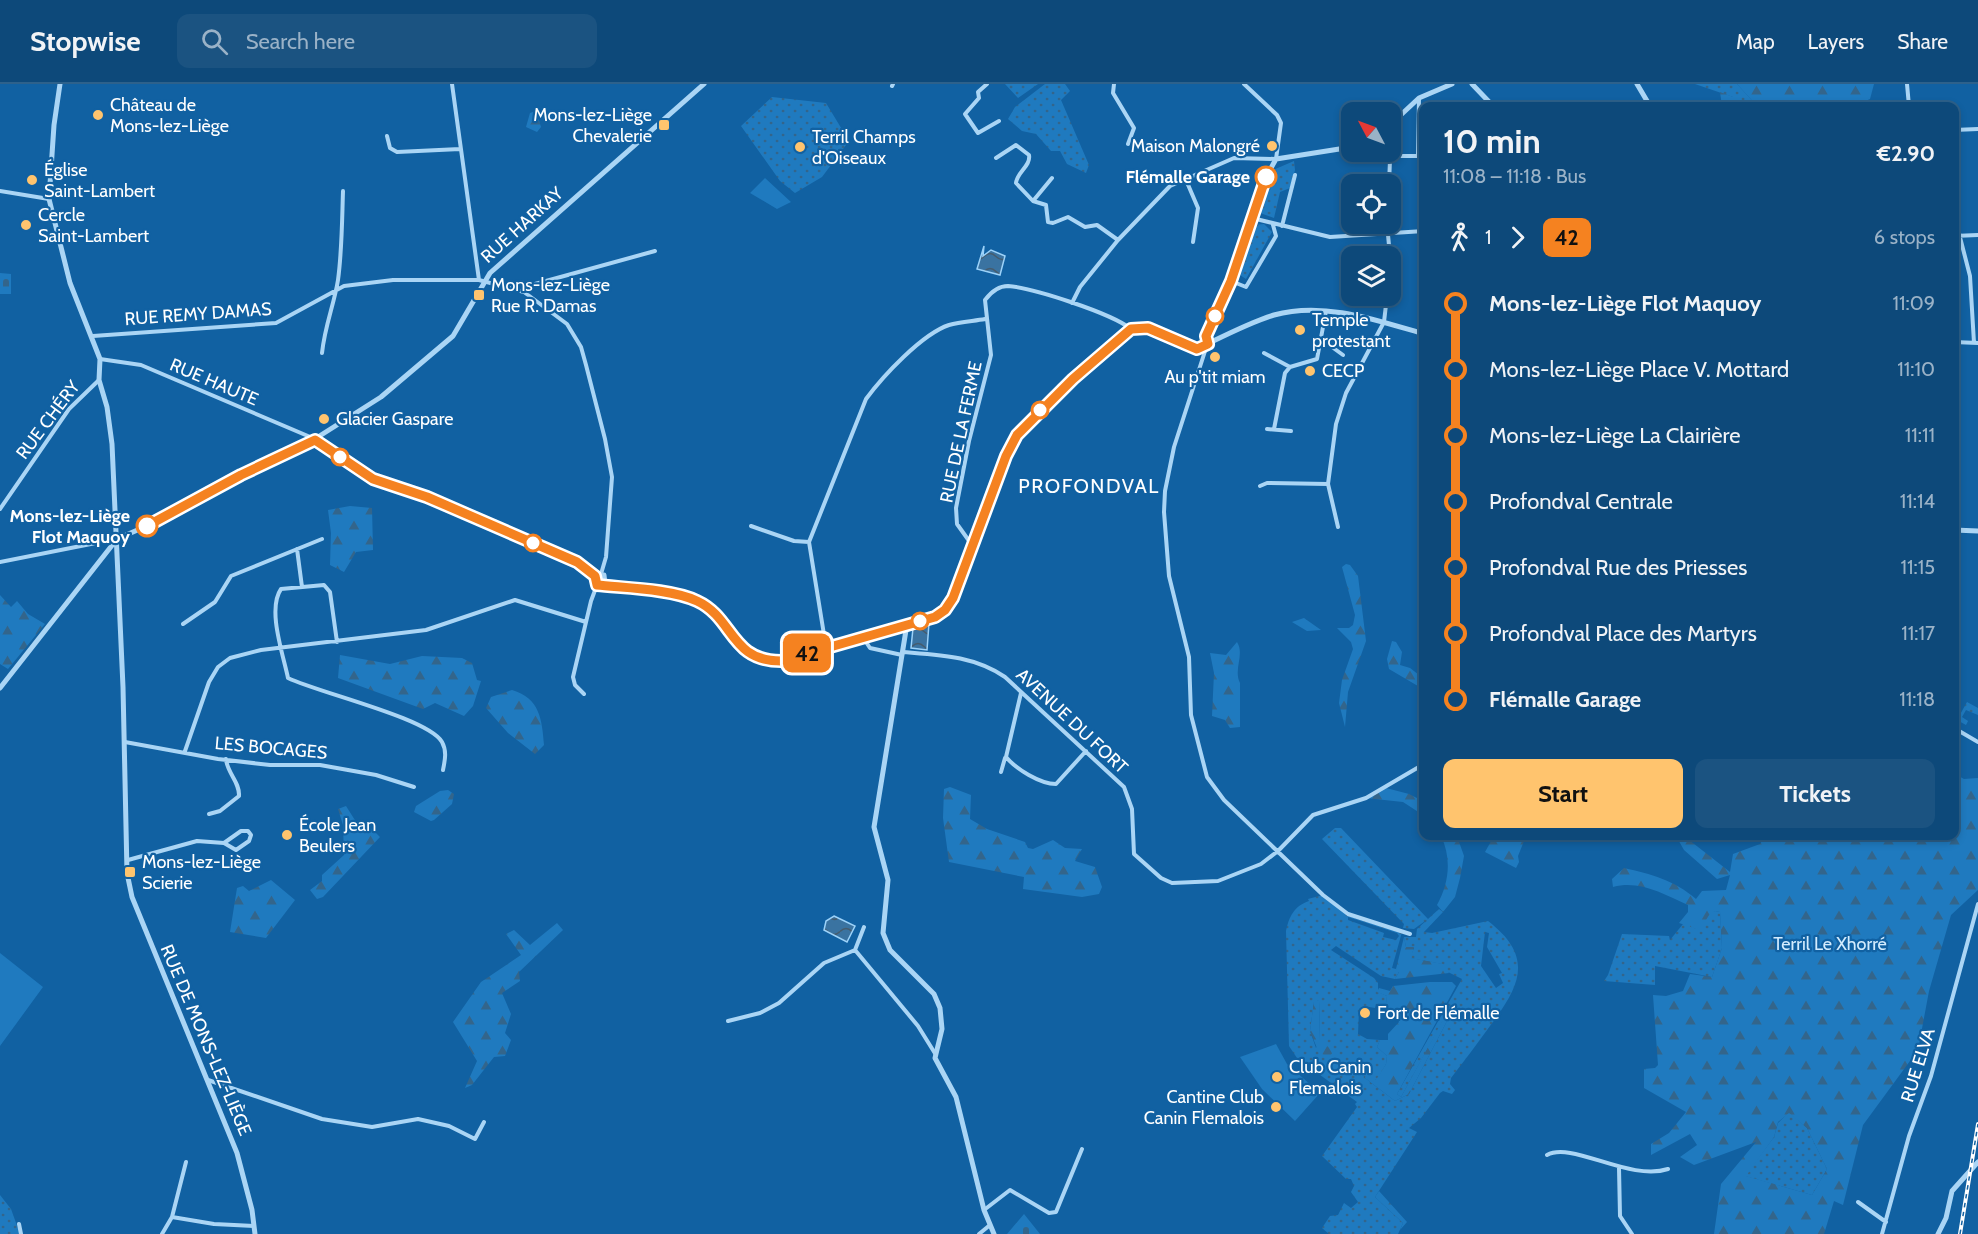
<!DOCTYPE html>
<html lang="en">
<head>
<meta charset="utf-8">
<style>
  body { margin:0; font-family:Cabin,sans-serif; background:#1b5381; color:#f1f3f6; height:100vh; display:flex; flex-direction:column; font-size:22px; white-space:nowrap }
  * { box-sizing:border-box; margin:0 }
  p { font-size:20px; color:#9ab2c7 }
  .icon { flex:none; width:33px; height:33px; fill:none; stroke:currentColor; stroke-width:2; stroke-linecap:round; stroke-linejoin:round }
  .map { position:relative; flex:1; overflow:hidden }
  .details { position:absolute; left:1419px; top:18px; width:540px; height:738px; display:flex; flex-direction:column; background:#0d497a; border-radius:12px; box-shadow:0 3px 9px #0003,0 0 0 2px #2d618b }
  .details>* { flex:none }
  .badge { padding:0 12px; border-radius:9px; font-size:21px; line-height:39px }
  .needle { width:39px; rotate:311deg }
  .fabs { position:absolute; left:1341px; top:18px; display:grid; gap:12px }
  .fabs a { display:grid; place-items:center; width:60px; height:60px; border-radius:12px; background:#0d497a; box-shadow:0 3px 9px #0003,0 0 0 2px #2d618b; font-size:30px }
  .map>.badge { position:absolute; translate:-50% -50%; box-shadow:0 0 0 3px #fff }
  .legs { display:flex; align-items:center; gap:9px; height:66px; padding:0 24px; font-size:20px }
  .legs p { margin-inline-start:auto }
  .headline { display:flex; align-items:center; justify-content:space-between; height:102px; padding:0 24px }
  h1 { font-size:33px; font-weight:700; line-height:45px }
  .primary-button { display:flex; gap:12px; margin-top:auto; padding:12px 24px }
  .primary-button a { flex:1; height:69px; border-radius:12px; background:#ffc46e; color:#111; font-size:24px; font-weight:700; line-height:69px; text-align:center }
  .primary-button a+a { background:#1b5381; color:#f1f3f6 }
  ul { padding:0 24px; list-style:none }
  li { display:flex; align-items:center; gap:21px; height:66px; font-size:22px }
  li i { display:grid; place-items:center; width:9px; height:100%; margin:0 8px; background:currentColor }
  li i::after { content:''; width:15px; height:15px; margin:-8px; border:4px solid; border-radius:50%; background:#0d497a }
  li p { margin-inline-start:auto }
  li:first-child i { background:linear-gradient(#0000 50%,currentColor 0) }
  li:last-child i { background:linear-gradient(currentColor 50%,#0000 0) }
  header { display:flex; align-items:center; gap:36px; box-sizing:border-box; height:84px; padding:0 30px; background:#0d497a; border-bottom:2px solid #2d618b }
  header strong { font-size:28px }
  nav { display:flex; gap:33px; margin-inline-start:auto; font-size:21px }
  .search { width:420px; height:54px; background:#1b5381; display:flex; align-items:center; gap:15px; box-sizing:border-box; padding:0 21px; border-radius:12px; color:#9ab2c7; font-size:22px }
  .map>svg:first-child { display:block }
  .grass { fill:url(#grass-dots); fill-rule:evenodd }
  .forest { fill:url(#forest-firs); fill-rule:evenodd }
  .cemetery { fill:url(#cemetery-stones) }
  .pitch { fill:#1f7abf }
  .water { fill:url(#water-waves); stroke:#9cd2f9; stroke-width:1.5 }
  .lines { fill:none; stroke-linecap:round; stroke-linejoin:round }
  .minor { stroke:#aad5f5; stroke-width:4 }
  .tertiary { stroke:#aad5f5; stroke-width:5 }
  .rail-casing { stroke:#fff; stroke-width:4 }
  .rail { stroke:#1161a2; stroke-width:1.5; stroke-dasharray:4.5; stroke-linecap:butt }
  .line-1-casing { stroke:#fff; stroke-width:14 }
  .line-1 { stroke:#f58220; stroke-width:9 }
  .poi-dot { fill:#ffc46e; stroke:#1161a2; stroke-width:2 }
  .stop-1-dot { fill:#fff; stroke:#f58220; stroke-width:3 }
  .labels { text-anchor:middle; stroke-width:4.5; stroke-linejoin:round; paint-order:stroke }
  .poi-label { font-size:18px; fill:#fff; stroke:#1161a2; text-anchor:start }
  .stop-label { font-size:18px; font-weight:bold; fill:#fff; stroke:#1161a2; text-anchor:end }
  .street-label { font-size:18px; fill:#fff; stroke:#1161a2 }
  .park-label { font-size:18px; fill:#d3ecfe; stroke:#1161a2 }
  .neighbourhood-label { font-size:20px; letter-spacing:1.5px; fill:#fff; stroke:#1161a2 }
</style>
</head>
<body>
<header>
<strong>Stopwise</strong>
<div class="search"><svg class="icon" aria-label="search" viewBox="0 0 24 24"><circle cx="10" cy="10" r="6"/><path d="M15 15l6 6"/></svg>Search here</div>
<nav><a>Map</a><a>Layers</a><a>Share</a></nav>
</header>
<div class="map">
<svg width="1978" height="1150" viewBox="0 0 1978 1150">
  <defs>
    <pattern id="grass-dots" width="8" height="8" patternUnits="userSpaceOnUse" patternTransform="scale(1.5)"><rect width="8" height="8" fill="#1f7abf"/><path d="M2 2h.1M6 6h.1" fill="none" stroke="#33658b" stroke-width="1.8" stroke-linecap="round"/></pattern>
    <pattern id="forest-firs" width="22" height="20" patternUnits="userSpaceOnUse" patternTransform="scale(1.5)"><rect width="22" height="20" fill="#1f7abf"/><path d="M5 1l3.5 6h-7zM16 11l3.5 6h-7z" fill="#33658b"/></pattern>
    <pattern id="cemetery-stones" width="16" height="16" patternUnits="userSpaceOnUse" patternTransform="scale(1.5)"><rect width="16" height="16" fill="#1f7abf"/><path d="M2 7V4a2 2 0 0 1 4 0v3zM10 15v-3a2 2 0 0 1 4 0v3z" fill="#33658b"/></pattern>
    <pattern id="water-waves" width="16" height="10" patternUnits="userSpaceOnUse" patternTransform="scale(1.5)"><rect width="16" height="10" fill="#3a73a1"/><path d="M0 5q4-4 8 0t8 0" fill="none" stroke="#455c6e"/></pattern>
  </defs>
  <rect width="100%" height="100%" fill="#1161a2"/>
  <path class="grass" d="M1005 0H1038L1018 14Z
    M1045 0H1065L1070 7 1061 16 1089 81 1086 89 1067 80 1060 67H1051L1036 50 1022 47 1008 35 1015 23Z
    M1695 0H1737L1757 22H1733V13Z
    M772 13 826 19 849 57 822 93 795 109 780 97 741 42Z
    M1294 77 1295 86 1290 104 1280 108 1274 134 1260 129 1273 86Z
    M1264 140 1272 148 1246 195 1237 189 1254 141Z
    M1967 618 1978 624V631L1966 626 1962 633 1968 637 1966 641 1957 636Z
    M1335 744H1341L1428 835 1414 845 1403 844 1404 840 1322 755Z
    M1323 811 1356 835 1402 848 1392 884 1400 886 1395 895 1381 892 1336 862 1331 866 1374 894 1378 899V908L1387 912 1386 922 1376 920 1375 924 1364 922 1359 925 1358 950 1367 955 1380 956 1377 963 1387 972 1386 980 1377 996 1365 994 1395 1017 1409 1010 1446 939 1450 924 1401 1013 1397 1010 1462 895 1446 887 1442 880 1410 874 1414 864 1406 863 1404 853H1416L1417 845 1439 825 1443 828 1424 848 1432 849 1488 837C1535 873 1520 902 1490 942 1477 960 1464 977 1451 994L1450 1000 1455 1006 1452 1010 1443 1007 1440 1009 1421 1034 1409 1044 1417 1048 1375 1113 1403 1139 1398 1150H1329L1322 1144 1330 1132 1338 1131 1344 1119 1351 1124 1358 1118 1351 1108 1354 1102 1351 1095H1346L1322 1072 1357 1023 1355 1020 1357 1018 1297 974 1289 962 1286 847C1289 833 1294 822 1309 817L1308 815ZM1348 833 1397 849 1399 852 1396 856 1383 853 1384 849 1348 836ZM1485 848 1489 849 1487 863 1502 889 1499 890 1503 899 1496 904 1481 882ZM1319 916 1320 957 1316 964 1310 947 1314 918Z
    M1715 827 1720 828 1722 864 1712 893 1655 882V901L1604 897 1608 891 1622 850 1669 852 1670 856 1683 840Z
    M1789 1028 1807 1044 1827 1085 1812 1111 1745 1092 1774 1053 1778 1039Z
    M0 1111 11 1125 20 1150H0Z"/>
  <path class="forest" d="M1737 0H1874L1870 15 1854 22H1757Z
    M1720 8 1733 13V22H1722Z
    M536 27 541 43 537 48 526 43 530 29Z
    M350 422 372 424 373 466 356 468 344 488 330 481 331 449 328 426Z
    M1346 480 1350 481 1358 492 1366 557 1348 608 1345 643 1339 619 1342 596 1353 565 1351 558 1337 544H1349L1353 541 1355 531 1342 483Z
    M0 511 11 523 17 517 28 530 45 540 8 585 0 580Z
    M1304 534 1321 546 1307 547 1292 538Z
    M1392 557 1396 558 1402 568 1400 581 1410 584 1423 594V605L1389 585 1387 575Z
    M1237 558C1245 571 1233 585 1240 599V643L1230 644 1225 636 1212 632 1214 589 1210 569 1226 571Z
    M340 571 390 580 422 572 462 574 472 579 477 596 481 597 473 622 464 632 435 619 423 625 338 594Z
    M512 606C540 614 542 636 544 661L535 670 508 649 486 624 491 613Z
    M1955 690 1964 695 1978 694V806L1951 831 1929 907 1918 966 1863 1041 1843 1121 1834 1117 1824 1150H1714L1721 1100 1756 1058 1694 1081 1680 1073 1697 1061 1690 1050 1651 1071V1060L1669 1049 1686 1028 1644 1004V985L1655 984 1658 981 1653 911 1666 912 1683 907 1690 890 1712 893 1722 864 1720 828 1715 827 1709 831 1700 846 1679 839 1688 828V821C1663 810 1640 796 1613 803L1612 795 1624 784C1651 790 1674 796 1696 815L1702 807 1726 806 1730 791 1717 795 1684 766 1676 752H1684L1730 788 1733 770 1760 760 1765 752H1954ZM1789 1029 1807 1044 1827 1085 1812 1111 1746 1092 1774 1053 1778 1038Z
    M950 703 971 711 970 735 987 745 1025 758 1028 764 1033 765 1053 756 1065 764 1082 765 1075 777 1095 783 1102 803 1099 810 1082 813 1023 805 1024 793 949 778 943 734 944 705Z
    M1386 704 1409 710 1423 717V731L1403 718 1366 714Z
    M448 706 454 710 452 720 434 736 431 737 414 728 416 722 440 707Z
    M346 722 358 741 369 742 380 753 323 813 317 815 310 806 322 797V791L344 771 343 741 338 725Z
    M1441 752H1457L1464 772 1460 794 1455 813 1443 828 1437 821C1449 799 1452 775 1441 752Z
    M1494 752H1526L1518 772 1519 778 1516 784 1485 768Z
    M271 796 295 816 266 854 230 848 237 804 243 802 249 807Z
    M557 839 563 846 519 888 520 897 502 909 511 930 505 949 511 956 505 972 494 973 472 1001 465 1004 477 977 453 938 481 898 521 871 506 850 514 846 530 861Z
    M1404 853 1406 863H1414L1411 874 1443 880 1449 889 1395 895 1399 888 1396 885Z
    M1430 898H1452L1456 902 1397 1010 1401 1013 1452 919 1446 939 1409 1010 1395 1017 1365 994 1366 989 1376 996 1386 980 1387 972 1377 963 1380 956H1388V950L1399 938 1396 930 1385 927 1387 912 1377 908 1379 904 1390 907 1393 902Z
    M1319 916 1320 957 1334 967 1329 973 1319 969 1310 947 1314 917Z
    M1379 1107 1407 1138 1400 1146 1403 1139 1375 1113Z"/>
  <path class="cemetery" d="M0 189 11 190V210H0Z
    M1024 1130 1040 1150H1007Z"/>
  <path class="pitch" d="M765 94 791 118 777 125 750 109Z
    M0 869 43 903 0 962Z
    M1276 960 1287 980 1320 1009 1295 1037 1262 1005 1240 973Z"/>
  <path class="water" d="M984 162 983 172 991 166 1005 172 1000 191 977 185Z
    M929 539 927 566 911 564 913 544Z
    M834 832 855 842 847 858 824 846 826 837Z"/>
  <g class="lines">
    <path class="minor" d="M452 0 479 196
      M987 0 978 8 979 14 965 30 978 49 999 37
      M1114 0 1113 9 1134 44 1128 60
      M1907 0 1909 22
      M892 2 893 0
      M1954 46 1978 45
      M387 52 390 64 397 68 460 65
      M1418 71 1419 15
      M996 74 1016 61 1029 71C1031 82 1017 88 1016 99L1033 117 1046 121 1048 138 1053 139 1068 133 1085 143 1097 141 1118 156
      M1186 96 1198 124 1193 158
      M1389 100 1390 76 1394 72H1424
      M0 107 49 115
      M1033 117 1052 94
      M1954 130 1970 192 1974 259
      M1252 134 1330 153 1424 147
      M1387 140 1390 172
      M1282 142 1295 91
      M1954 152 1978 151
      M1231 197 1246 203 1276 152 1273 141
      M524 208 535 200 655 167
      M1072 219 1080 203 1118 156 1170 102 1234 74 1276 75 1281 39 1277 31 1244 0
      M93 252 276 239 344 202 393 196H479L524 208 567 240 581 263 586 281 605 355 612 393 606 473 601 490
      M1321 255 1343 271
      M1954 258 1978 259
      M1207 261 1174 363 1165 407 1164 428 1169 492 1189 573 1191 631 1207 693 1224 716 1323 811 1348 830 1410 850
      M322 269C325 241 334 221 338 196 342 167 342 137 343 107
      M1264 269 1290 283
      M100 275 141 281 315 355
      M1267 345 1291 347
      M1274 345 1285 289 1290 283 1317 275 1326 227
      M1260 402 1267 399 1328 400
      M0 425 69 325 99 296
      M751 442 794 457 809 458
      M1338 443 1328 400 1336 340 1346 309 1384 238 1387 212
      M972 461 957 440 956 424 969 357 991 271 985 216C991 208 998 202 1008 202 1033 204 1111 229 1131 245
      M297 465 302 503
      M0 478 116 455
      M183 540 215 518 231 492 322 455
      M862 552 870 564 902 571
      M337 558 330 508 324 501 281 505C267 525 283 570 288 594 319 609 428 634 442 658 447 667 445 676 443 686
      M826 563 809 458 866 315C883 292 922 250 949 241 960 238 974 237 985 235
      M903 568C940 571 974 572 1005 593L1124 703 1132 725 1134 770 1161 794 1172 799 1218 797 1261 780 1278 767 1313 731 1366 714 1424 680
      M1021 609 1006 673C1016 685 1040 700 1056 700L1086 667
      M584 610 575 601 573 593 591 517 597 501
      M1954 644 1978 658
      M125 658 218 675 270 681H320L376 691 414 703
      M185 667 209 598 218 583 230 574 261 566 426 546 515 516 586 538
      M1001 688 1005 674
      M209 730 220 727 239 712C240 698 227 689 226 675
      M128 776 197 757 224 759 236 766 249 757 251 751 248 747H241L224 759
      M855 866 864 843
      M728 937 760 929 779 919 824 879 855 866 918 942 936 971
      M208 996 322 1035 372 1043 418 1035 449 1042 475 1055 484 1038
      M1547 1071C1572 1057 1630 1098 1668 1085
      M1619 1084 1620 1132 1632 1150
      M1858 1118 1886 1138
      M984 1126 1010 1106 1049 1129 1056 1128 1082 1065
      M172 1133 214 1140 254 1142
      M19 1140 21 1150
      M162 1150 172 1133 186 1078
      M979 1150 990 1141
      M1882 1150 1909 1052 1931 992 1978 820"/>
    <path class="tertiary" d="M60 0 54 41 49 115 70 199 100 275 99 296 107 323 112 360 123 603 127 789 132 813 237 1069 252 1126 255 1150
      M1472 0 1493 22
      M1637 0 1650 22
      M1390 41 1419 14 1452 0
      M1207 260C1205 244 1217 227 1224 213 1244 168 1251 118 1276 75L1352 63
      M315 356 373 395 427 413 577 478 595 492
      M1954 446 1978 447
      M117 455 158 437 241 391 299 365 381 313 453 252 490 189 704 0
      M595 492 594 498 599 502C607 500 668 508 681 511 690 513 702 518 710 525 735 549 740 577 781 577L935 533 945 526 953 514 1006 372 1017 351 1040 326 1131 245 1148 244 1197 265C1222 253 1248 239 1274 231 1323 217 1376 236 1424 250
      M595 492 604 491 605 500
      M907 540 874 743 888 796 883 849 890 866 934 910 940 924 942 945 935 974 956 1013 984 1126 994 1150
      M0 604 117 455
      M1938 1150 1946 1134 1952 1107 1978 1078"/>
    <defs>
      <path id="rail" d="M1960 1150 1978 1040"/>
    </defs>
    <use href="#rail" class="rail-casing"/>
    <use href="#rail" class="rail"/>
  </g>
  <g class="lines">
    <defs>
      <path id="line-1" d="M147 442 241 391 315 356 373 395 427 413 577 478 595 492 597 501C624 504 672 505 697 517 734 534 730 577 781 577L935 533 945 526 953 514 1006 372 1017 351 1073 295 1131 245 1148 244 1197 265 1208 260 1206 252 1231 197 1266 93"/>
    </defs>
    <use href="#line-1" class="line-1-casing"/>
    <use href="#line-1" class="line-1"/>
  </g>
  <g class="poi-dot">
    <circle cx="98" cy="31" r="6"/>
    <rect x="658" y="35" width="12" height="12" rx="3"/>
    <circle cx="1272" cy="62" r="6"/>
    <circle cx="800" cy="63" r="6"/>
    <circle cx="32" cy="96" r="6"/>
    <circle cx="26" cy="141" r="6"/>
    <rect x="473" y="205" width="12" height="12" rx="3"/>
    <circle cx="1300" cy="246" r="6"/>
    <circle cx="1215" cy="273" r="6"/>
    <circle cx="1310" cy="287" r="6"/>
    <circle cx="324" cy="335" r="6"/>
    <circle cx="287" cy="751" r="6"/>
    <rect x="124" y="782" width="12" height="12" rx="3"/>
    <circle cx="1365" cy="929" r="6"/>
    <circle cx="1277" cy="993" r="6"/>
    <circle cx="1276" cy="1023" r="6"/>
  </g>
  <g class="stop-1-dot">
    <circle cx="1266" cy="93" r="10"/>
    <circle cx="1215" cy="232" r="8"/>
    <circle cx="1040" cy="326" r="8"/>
    <circle cx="340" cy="373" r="8"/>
    <circle cx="147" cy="442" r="10"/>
    <circle cx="533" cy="459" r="8"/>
    <circle cx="920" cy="537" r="8"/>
  </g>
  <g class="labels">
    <g class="poi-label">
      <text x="110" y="27">Château de<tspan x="110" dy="21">Mons-lez-Liège</tspan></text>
      <text x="652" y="37" text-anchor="end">Mons-lez-Liège<tspan x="652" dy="21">Chevalerie</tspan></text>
      <text x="812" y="59">Terril Champs<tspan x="812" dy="21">d'Oiseaux</tspan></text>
      <text x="1260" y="68" text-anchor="end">Maison Malongré</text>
      <text x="44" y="92">Église<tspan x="44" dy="21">Saint-Lambert</tspan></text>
      <text x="38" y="137">Cercle<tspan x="38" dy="21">Saint-Lambert</tspan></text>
      <text x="491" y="207">Mons-lez-Liège<tspan x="491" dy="21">Rue R. Damas</tspan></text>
      <text x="1312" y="242">Temple<tspan x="1312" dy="21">protestant</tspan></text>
      <text x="1322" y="293">CECP</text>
      <text x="1215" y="299" text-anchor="middle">Au p'tit miam</text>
      <text x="336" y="341">Glacier Gaspare</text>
      <text x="299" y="747">École Jean<tspan x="299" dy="21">Beulers</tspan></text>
      <text x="142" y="784">Mons-lez-Liège<tspan x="142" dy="21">Scierie</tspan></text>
      <text x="1377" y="935">Fort de Flémalle</text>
      <text x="1289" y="989">Club Canin<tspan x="1289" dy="21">Flemalois</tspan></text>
      <text x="1264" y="1019" text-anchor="end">Cantine Club<tspan x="1264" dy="21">Canin Flemalois</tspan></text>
    </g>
    <g class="stop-label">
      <text x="1250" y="99">Flémalle Garage</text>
      <text x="130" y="438">Mons-lez-Liège<tspan x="130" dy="21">Flot Maquoy</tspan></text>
    </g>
    <g class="street-label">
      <text transform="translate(522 141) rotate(-42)" y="6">RUE HARKAY</text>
      <text transform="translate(198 230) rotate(-4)" y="6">RUE REMY DAMAS</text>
      <text transform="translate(214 298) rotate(23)" y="6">RUE HAUTE</text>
      <text transform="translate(48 336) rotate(-53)" y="6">RUE CHÉRY</text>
      <text transform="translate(961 348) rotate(-78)" y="6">RUE DE LA FERME</text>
      <text transform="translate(1072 637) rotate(43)" y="6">AVENUE DU FORT</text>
      <text transform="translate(271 664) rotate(5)" y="6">LES BOCAGES</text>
      <text transform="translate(206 956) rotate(67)" y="6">RUE DE MONS-LEZ-LIÈGE</text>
      <text transform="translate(1918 981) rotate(-73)" y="6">RUE ELVA</text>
    </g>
    <g class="park-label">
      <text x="1830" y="866">Terril Le Xhorré</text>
    </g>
    <g class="neighbourhood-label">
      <text x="1089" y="409">PROFONDVAL</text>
    </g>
  </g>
</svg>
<div class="fabs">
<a><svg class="needle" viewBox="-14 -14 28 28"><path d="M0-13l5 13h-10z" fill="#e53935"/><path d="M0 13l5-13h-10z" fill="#9ab2c7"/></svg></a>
<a><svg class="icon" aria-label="locate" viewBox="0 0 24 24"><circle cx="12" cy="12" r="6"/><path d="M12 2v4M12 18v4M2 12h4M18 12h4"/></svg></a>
<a><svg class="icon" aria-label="layers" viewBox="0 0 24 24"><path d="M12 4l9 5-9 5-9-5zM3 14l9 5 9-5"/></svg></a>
</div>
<b class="badge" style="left:807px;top:569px;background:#f58220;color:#111">42</b>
<section class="details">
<div class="headline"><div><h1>10 min</h1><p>11:08 – 11:18 · Bus</p></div><b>€2.90</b></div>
<div class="legs"><svg class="icon" aria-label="walk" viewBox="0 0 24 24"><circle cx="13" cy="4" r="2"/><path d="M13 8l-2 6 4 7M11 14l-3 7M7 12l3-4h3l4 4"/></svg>1<svg class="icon" aria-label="forward" viewBox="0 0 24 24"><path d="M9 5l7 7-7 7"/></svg><b class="badge" style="background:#f58220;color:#111">42</b><p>6 stops</p></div>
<ul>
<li><i style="color:#f58220"></i><b>Mons-lez-Liège Flot Maquoy</b><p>11:09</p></li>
<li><i style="color:#f58220"></i><span>Mons-lez-Liège Place V. Mottard</span><p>11:10</p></li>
<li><i style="color:#f58220"></i><span>Mons-lez-Liège La Clairière</span><p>11:11</p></li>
<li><i style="color:#f58220"></i><span>Profondval Centrale</span><p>11:14</p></li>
<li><i style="color:#f58220"></i><span>Profondval Rue des Priesses</span><p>11:15</p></li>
<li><i style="color:#f58220"></i><span>Profondval Place des Martyrs</span><p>11:17</p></li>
<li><i style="color:#f58220"></i><b>Flémalle Garage</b><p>11:18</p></li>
</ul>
<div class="primary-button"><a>Start</a><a>Tickets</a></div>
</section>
</div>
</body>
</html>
